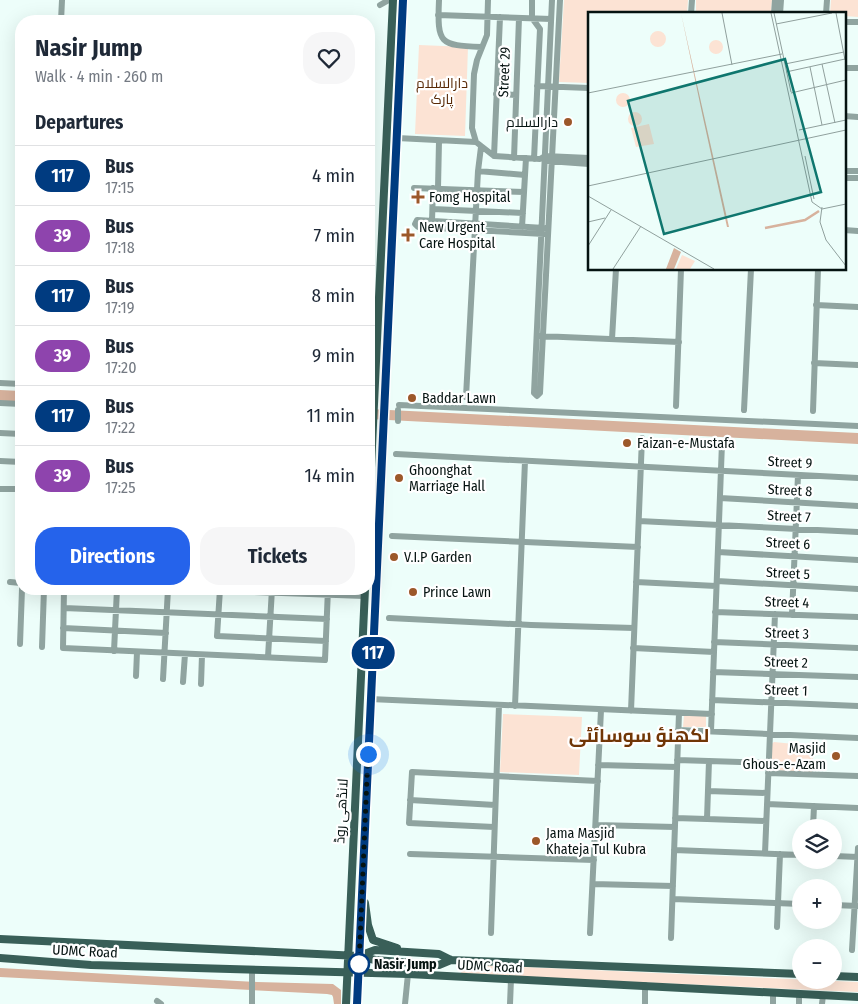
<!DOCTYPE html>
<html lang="en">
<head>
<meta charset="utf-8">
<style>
  body { margin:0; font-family:"Fira Sans Condensed",Cairo,sans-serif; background:#f6f6f7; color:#1f2937; height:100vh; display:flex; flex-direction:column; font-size:19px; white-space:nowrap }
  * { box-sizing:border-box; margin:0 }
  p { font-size:16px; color:#747a83 }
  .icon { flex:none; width:28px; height:28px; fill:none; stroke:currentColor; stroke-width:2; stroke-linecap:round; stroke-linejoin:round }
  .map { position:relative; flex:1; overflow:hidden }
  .details { position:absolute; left:15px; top:15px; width:360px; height:580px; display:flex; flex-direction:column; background:#fff; border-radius:20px; box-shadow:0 5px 20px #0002 }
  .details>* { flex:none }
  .badge { padding:0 10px; border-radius:16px; font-size:18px; line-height:32px }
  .fabs { position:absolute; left:792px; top:819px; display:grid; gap:10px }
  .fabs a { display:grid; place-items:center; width:50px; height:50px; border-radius:50%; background:#fff; box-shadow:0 5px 20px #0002; font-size:25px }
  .you { position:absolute; width:25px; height:25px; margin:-12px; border:4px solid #fff; border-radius:50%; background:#1a73e8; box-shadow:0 0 0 8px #1a73e833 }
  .map>.badge { position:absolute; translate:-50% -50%; box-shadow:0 0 0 2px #fff }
  h2 { padding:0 20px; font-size:19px; line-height:45px }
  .round { display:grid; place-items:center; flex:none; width:52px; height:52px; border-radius:20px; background:#f6f6f7 }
  .head { display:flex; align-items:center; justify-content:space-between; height:85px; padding:0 20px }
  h1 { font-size:24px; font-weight:700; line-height:38px }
  .action { display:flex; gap:10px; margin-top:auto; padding:10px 20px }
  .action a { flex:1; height:58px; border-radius:20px; background:#2563eb; color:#fff; font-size:20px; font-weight:700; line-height:58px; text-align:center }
  .action a+a { background:#f6f6f7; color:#1f2937 }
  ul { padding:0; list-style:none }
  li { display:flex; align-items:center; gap:15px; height:60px; padding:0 20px; border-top:1px solid #e0e1e3 }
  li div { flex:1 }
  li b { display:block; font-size:19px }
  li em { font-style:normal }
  li .badge { min-width:55px; font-weight:700; text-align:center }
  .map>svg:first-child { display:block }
  .green { fill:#fce3d4 }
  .water { fill:#d7b29d }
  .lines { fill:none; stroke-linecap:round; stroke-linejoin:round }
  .minor { stroke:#90a4a0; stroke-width:6 }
  .major { stroke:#395f58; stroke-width:8 }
  .line-casing { stroke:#fff; stroke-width:11 }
  .line { stroke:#003b80; stroke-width:8 }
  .walk { stroke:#051311; stroke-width:5; stroke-dasharray:0 9 }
  .poi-dot { fill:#9c582a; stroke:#fff; stroke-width:2 }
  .stop-dot { fill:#fff; stroke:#003b80; stroke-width:2.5 }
  .labels { text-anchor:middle; stroke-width:4.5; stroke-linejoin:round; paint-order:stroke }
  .street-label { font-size:14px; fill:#051311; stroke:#fff }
  .park-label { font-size:14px; fill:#582905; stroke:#fff }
  .poi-label { font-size:14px; fill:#051311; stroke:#fff; text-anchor:start }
  .stop-label { font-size:14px; font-weight:bold; fill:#051311; stroke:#fff; text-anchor:start }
  .district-label { font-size:19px; font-weight:bold; fill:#713606; stroke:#fff }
  .inset-river { fill:none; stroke:#d7b29d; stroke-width:2.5 }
  .inset-road { fill:none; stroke:#90a09d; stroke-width:1 }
  .view { fill:#0f766e; fill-opacity:0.15; stroke:#0f766e; stroke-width:2.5 }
  .inset-edge { fill:none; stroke:#051311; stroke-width:2.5 }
</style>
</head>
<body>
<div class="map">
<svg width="858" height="1004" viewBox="0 0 858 1004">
  <rect width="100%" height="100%" fill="#edfefa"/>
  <path class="green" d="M564 0H688L687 14H589V83L559 82Z
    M696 0H772L771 14H696Z
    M831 0H858V17L844 16V14H830Z
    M419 45 468 47 465 136 415 134Z
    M503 714 582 717 579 775 500 772Z
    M684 715 706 716V727H683Z
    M774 742 814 746 812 772 767 770 768 747Z
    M461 964 858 982V992L461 974Z"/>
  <path class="water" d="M0 390 21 391V401H0Z
    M369 409 858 433V444L369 419Z
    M0 968 257 982 333 984 341 990V1004H334L333 997 332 995 327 994 0 977Z"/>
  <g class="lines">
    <path class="minor" d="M439 0C437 45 440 45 482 47
      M488 0 487 35 477 60 474 74 472 128 476 142 494 156 540 159 545 156 589 158
      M532 0V18L540 29 534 159
      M552 0 534 393 537 396 540 393 560 0
      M380 5 389 0
      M691 14 692 0
      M774 14 775 0
      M780 14 781 0
      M826 14 827 0
      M438 15 551 19
      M61 21 62 0
      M844 22H858
      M844 68H858
      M537 86 589 88
      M496 94 516 95
      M844 116 858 117
      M397 138 476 142
      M494 156 500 17
      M514 158 519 18
      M548 161 589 164
      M478 171 525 175
      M844 171H858
      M844 178H858
      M414 188 524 192
      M438 188 439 141
      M433 209 523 213
      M432 221 433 188
      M522 227 526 158
      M844 230 858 231
      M544 234 418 227 415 224 417 220 544 228
      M816 305 858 307
      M540 336 679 342
      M612 339 616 269
      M369 351H377
      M814 363 858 365
      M0 383 21 384
      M466 397 478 171 481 147
      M0 403 21 404
      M399 405 858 426
      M676 406 681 269
      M744 410 751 269
      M813 411 818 269
      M398 421V410
      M0 433 21 434
      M396 454 858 478
      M0 461 21 462
      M0 489H21
      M720 498 858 506
      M639 521 858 532
      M392 536 638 547
      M718 552 858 560
      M717 581 858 589
      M10 582 21 583
      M636 582 716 586
      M64 589 63 648 325 660 328 589
      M172 589 364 596
      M220 589 217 636 326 641
      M64 608 327 619
      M715 612 858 617
      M792 615 798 475
      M389 618 531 625 634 628
      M63 628 166 633
      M714 642 858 648
      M20 644 22 589
      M42 647 44 589
      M633 648 714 652
      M114 651 117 589
      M268 657 272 589
      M713 672 858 677
      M136 676 137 652
      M163 679 168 589
      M183 682 185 654
      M201 684 202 655
      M370 699 712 714
      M712 700 858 706
      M515 706 525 461
      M631 711 642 438
      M678 730 858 738
      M711 731 722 443
      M677 760 769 763
      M598 765 677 767
      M768 773 858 776
      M708 791 767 793
      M410 800 495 805
      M767 804 858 808
      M675 818 707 819 709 761
      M707 819 766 821
      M596 825 675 827
      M494 827 409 823 412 772 598 781
      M813 828 814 806
      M674 850 801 855
      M765 853 775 614
      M410 854 594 860
      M834 856 858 857
      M593 884 673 886
      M673 899 801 904
      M834 905 858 906
      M777 927 780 854
      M491 933 499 705
      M590 933 601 710
      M671 938 679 713
      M852 950 858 848
      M157 1001 161 1004
      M252 1004V970
      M405 1004 408 974
      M510 1004 511 979
      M645 1004V985
      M773 1004V992
      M799 1004V994
      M822 1004 823 995"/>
    <path class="major" d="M369 510 393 0
      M365 903 368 925 373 940 397 948
      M0 939 359 956 375 960 439 965 451 960
      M359 956 375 950 439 954 451 960 801 974
      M0 958 91 965 408 974 858 997
      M834 976 858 977
      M346 1004 365 589
      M357 1004 403 0"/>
  </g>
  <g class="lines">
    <defs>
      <path id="line" d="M357 1004 403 0"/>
    </defs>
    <use href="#line" class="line-casing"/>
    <use href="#line" class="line"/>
    <path class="walk" d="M359 964 368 754"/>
  </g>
  <g class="poi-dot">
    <circle cx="568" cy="122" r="5"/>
    <path d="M415.5 189.5h5v5h5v5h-5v5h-5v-5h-5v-5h5z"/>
    <path d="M405.5 227.5h5v5h5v5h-5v5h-5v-5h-5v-5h5z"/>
    <circle cx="412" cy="398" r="5"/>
    <circle cx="627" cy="443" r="5"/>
    <circle cx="399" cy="478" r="5"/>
    <circle cx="394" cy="557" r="5"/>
    <circle cx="413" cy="592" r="5"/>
    <circle cx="836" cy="756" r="5"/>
    <circle cx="536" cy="841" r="5"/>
  </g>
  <circle class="stop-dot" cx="359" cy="964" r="10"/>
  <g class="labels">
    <g class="street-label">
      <text transform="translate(504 72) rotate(-88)" y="5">Street 29</text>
      <text transform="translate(790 462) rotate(3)" y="5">Street 9</text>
      <text transform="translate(790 490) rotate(3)" y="5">Street 8</text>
      <text transform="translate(789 516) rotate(3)" y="5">Street 7</text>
      <text transform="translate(788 543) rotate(3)" y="5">Street 6</text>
      <text transform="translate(788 573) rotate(3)" y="5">Street 5</text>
      <text transform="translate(787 602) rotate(2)" y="5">Street 4</text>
      <text transform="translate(787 633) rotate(2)" y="5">Street 3</text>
      <text transform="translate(786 662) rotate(2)" y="5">Street 2</text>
      <text transform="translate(786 690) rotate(2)" y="5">Street 1</text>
      <text transform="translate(341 811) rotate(-87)" y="5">لانڈھی روڈ</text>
      <text transform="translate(85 951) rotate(3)" y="5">UDMC Road</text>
      <text transform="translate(490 966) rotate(3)" y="5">UDMC Road</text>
    </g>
    <g class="park-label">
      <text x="442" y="88">دارالسلام<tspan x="442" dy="16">پارک</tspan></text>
    </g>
    <g class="poi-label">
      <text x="558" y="127" text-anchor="end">دارالسلام</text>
      <text x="429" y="202">Fomg Hospital</text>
      <text x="419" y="232">New Urgent<tspan x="419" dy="16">Care Hospital</tspan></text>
      <text x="422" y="403">Baddar Lawn</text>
      <text x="637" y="448">Faizan-e-Mustafa</text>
      <text x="409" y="475">Ghoonghat<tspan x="409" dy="16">Marriage Hall</tspan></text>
      <text x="404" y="562">V.I.P Garden</text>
      <text x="423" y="597">Prince Lawn</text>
      <text x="826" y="753" text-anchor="end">Masjid<tspan x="826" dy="16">Ghous-e-Azam</tspan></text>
      <text x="546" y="838">Jama Masjid<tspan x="546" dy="16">Khateja Tul Kubra</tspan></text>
    </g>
    <g class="stop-label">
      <text x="374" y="969">Nasir Jump</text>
    </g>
    <g class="district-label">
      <text x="639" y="742">لکھنؤ سوسائٹی</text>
    </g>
  </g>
  <g transform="translate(588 12)">
    <rect width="258" height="258" fill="#edfefa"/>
    <path d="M62 27a8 8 0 1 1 16 0a8 8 0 1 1-16 0ZM121 35a7 7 0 1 1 14 0a7 7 0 1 1-14 0ZM28 88a7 7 0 1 1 14 0a7 7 0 1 1-14 0ZM40 107a7 7 0 1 1 14 0a7 7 0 1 1-14 0ZM61 112 66 132 48 135 43 116ZM94 243 107 249 102 257H88Z" fill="#fce3d4"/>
    <path d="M93 1 141 215H139L114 101ZM86 236 93 240 86 257H78Z" fill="#d7b29d"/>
    <path class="inset-river" d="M177 216 217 208 231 199"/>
    <path class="inset-road" d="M134 1 144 53M183 1 224 190 234 197 258 192M186 1 203 80M248 1 257 48M188 12 244 1M197 52 256 40M234 52 247 111M222 55 234 113M198 60 257 47M0 81 194 42M203 81 258 68M211 118 258 108M217 144 226 187M0 174 258 118M0 184 126 257M234 195 232 210 238 228 258 254M0 210 17 206M0 234 23 198M25 257 53 214"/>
    <path class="view" d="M197 47 233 180 76 222 40 89Z"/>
    <rect width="258" height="258" class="inset-edge"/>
  </g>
</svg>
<div class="fabs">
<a><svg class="icon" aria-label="layers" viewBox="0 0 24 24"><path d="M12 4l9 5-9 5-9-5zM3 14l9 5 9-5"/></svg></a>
<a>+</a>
<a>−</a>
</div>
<div class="you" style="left:368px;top:754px"></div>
<b class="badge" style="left:373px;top:653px;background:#003b80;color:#fff">117</b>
<section class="details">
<div class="head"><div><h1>Nasir Jump</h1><p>Walk · 4 min · 260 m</p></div><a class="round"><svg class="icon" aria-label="heart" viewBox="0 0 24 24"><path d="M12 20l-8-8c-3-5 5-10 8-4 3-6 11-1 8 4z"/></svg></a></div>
<h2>Departures</h2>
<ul>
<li><span class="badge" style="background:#003b80;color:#fff">117</span><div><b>Bus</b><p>17:15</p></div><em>4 min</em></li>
<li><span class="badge" style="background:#8e44ad;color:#fff">39</span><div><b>Bus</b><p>17:18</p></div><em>7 min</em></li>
<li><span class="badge" style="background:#003b80;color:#fff">117</span><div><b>Bus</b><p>17:19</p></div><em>8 min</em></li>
<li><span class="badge" style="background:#8e44ad;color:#fff">39</span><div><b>Bus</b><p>17:20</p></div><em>9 min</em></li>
<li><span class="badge" style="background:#003b80;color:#fff">117</span><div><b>Bus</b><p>17:22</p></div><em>11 min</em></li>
<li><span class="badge" style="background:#8e44ad;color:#fff">39</span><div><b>Bus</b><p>17:25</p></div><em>14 min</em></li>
</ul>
<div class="action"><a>Directions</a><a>Tickets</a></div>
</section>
</div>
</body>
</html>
